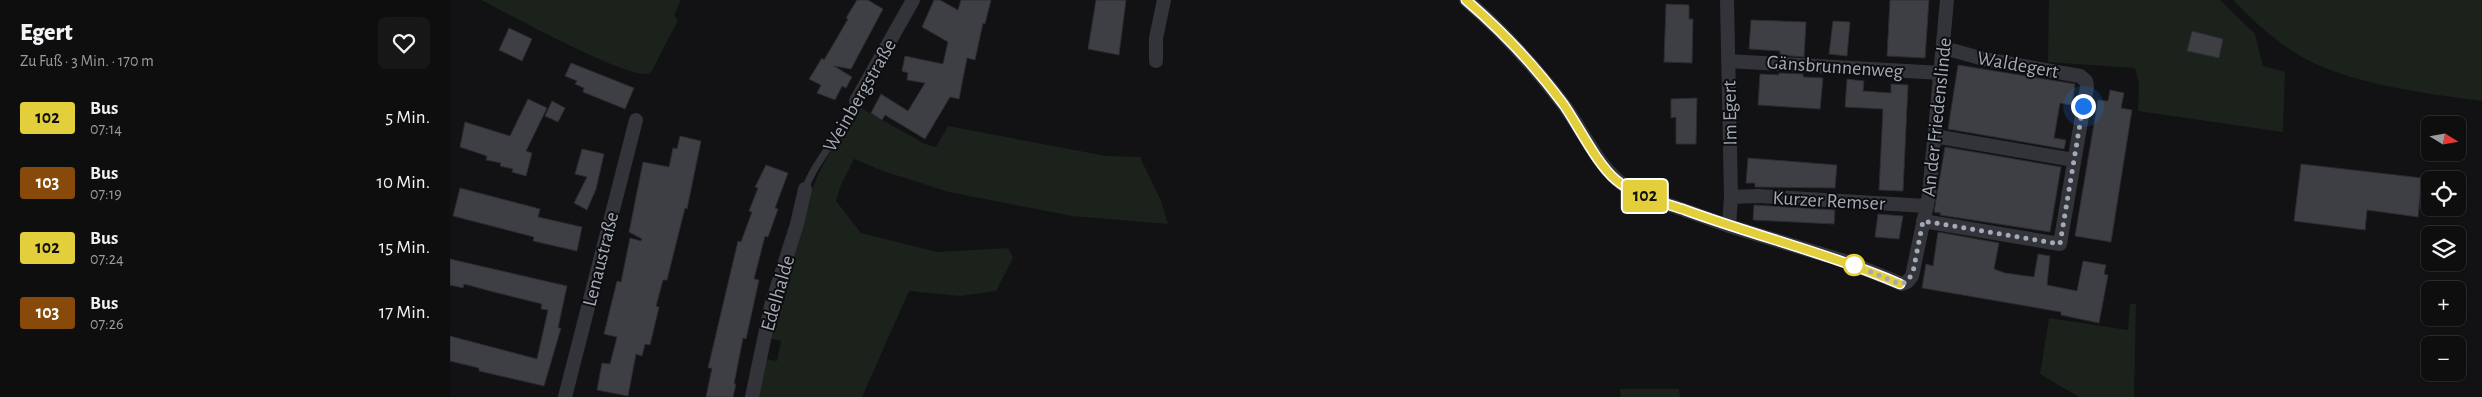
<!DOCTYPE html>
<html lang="de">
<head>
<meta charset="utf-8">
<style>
  body { margin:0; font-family:"Alegreya Sans",sans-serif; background:#171718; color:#f1f3f6; height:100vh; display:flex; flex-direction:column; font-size:19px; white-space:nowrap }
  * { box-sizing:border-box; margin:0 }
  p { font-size:16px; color:#9b9c9e }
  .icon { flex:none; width:28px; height:28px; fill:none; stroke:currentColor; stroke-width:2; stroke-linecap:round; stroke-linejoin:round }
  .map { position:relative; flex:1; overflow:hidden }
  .side { display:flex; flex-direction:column; background:#0e0e0f; width:450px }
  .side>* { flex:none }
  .badge { padding:0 10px; border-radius:4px; font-size:18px; line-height:32px }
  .needle { width:32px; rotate:101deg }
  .buttons { position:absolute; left:1971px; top:116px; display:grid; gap:10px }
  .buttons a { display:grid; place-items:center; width:45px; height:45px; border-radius:8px; background:#0e0e0f; box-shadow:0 1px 4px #0004,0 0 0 1px #2e2e2f; font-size:25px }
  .you { position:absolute; width:25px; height:25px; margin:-12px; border:4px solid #fff; border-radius:50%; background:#1a73e8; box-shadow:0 0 0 8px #1a73e833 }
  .map>.badge { position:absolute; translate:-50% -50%; box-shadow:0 0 0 2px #fff }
  .round { display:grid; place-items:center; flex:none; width:52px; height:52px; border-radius:8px; background:#171718 }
  .summary { display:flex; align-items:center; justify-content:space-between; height:85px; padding:0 20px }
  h1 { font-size:24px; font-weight:800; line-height:38px }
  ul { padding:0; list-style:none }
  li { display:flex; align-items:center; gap:15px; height:65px; padding:0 20px }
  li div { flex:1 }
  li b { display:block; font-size:19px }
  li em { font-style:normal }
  li .badge { min-width:55px; font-weight:700; text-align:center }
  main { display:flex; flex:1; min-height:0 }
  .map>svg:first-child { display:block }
  .green { fill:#1a221b }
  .building { fill:#3e3f44; stroke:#2c2c30 }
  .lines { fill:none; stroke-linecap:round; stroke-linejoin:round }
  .lane { stroke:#33343a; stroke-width:7 }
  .street { stroke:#33343a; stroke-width:14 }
  .line-casing { stroke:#fff; stroke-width:11 }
  .line { stroke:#e3cf3b; stroke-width:8 }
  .walk { stroke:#a3a9b6; stroke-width:5; stroke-dasharray:0 9 }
  .stop-dot { fill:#fff; stroke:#e3cf3b; stroke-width:2.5 }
  .labels { text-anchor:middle; stroke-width:4; stroke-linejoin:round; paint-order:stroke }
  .street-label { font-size:20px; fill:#a3a9b6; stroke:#0d0d0f }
</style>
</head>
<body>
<main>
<section class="side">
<div class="summary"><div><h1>Egert</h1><p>Zu Fuß · 3 Min. · 170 m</p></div><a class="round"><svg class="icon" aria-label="heart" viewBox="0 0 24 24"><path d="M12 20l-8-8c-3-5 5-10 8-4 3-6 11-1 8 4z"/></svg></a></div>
<ul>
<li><span class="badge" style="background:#e3cf3b;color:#111">102</span><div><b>Bus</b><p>07:14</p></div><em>5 Min.</em></li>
<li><span class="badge" style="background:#874a0a;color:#fff">103</span><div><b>Bus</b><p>07:19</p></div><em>10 Min.</em></li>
<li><span class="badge" style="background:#e3cf3b;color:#111">102</span><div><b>Bus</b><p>07:24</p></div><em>15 Min.</em></li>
<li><span class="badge" style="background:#874a0a;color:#fff">103</span><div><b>Bus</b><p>07:26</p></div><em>17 Min.</em></li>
</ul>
</section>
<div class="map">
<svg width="2032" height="397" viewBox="0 0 2032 397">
  <rect width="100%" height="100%" fill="#121214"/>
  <path class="green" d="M31 0H231L224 16 228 20 204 67C202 71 200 74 196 74 172 76 59 14 31 0Z
    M1599 0H1770L1805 34 1813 66 1835 72 1833 132 1688 111 1689 83 1685 68 1598 62Z
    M1783 0H2032V101C1979 94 1913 86 1864 63 1834 49 1806 24 1783 0Z
    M411 108 475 144 486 147 498 126 656 156 690 157 711 201 718 224 622 216 499 192 433 171 404 159 391 185 386 201 411 233 487 252 558 248 563 258 546 291 510 296 459 291 412 397H306L314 359 327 361 331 341 318 338C323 319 332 302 336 283 349 219 367 158 411 108Z
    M1680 304H1686L1684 397H1629L1590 374 1599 318 1678 330Z
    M1170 389H1229L1230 397H1171Z"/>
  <path class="building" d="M407 0H418L433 9 401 69 384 66 402 77 396 88 392 86 385 100 367 93 371 85 359 79 372 58 374 60 398 19 396 18Z
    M484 0H490L508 10 511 0H541L535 24 533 23 525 60 517 58 509 99 500 97 475 139 435 115 432 120 421 113 431 94 458 111 475 83 457 80 458 73 452 71 455 56 493 64 498 42 472 27Z
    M646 0H676L669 55 638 49Z
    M1440 0H1479L1475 58 1437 56Z
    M1216 4 1239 5V19H1243L1242 63 1214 62Z
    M1301 20 1356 22 1354 57 1330 55V51L1299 49Z
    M1383 21 1400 22 1397 56 1379 54Z
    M59 28 82 39 72 61 49 50Z
    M1742 31 1773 39 1769 58 1737 51Z
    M121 63 184 88 175 109 133 92 134 88 125 84 127 81 115 76Z
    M1508 65 1625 84 1622 105 1610 103 1604 138 1616 140 1614 149 1498 129Z
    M1329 73 1353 74V77L1373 78 1370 109 1308 105 1310 74 1329 75Z
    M1397 79 1414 81 1413 91 1441 93V84L1458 85 1453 191 1429 190 1433 109 1395 107Z
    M1660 90 1674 93 1671 108 1682 110 1661 242 1625 236 1648 100 1658 101Z
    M1247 98 1246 144H1226V117L1221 118V99Z
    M78 99 97 108 76 151 82 153 76 176 62 172 63 169 50 166 51 163 36 160 37 156 10 147 15 122 60 136Z
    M102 101 115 108 108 122 95 116Z
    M230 136 251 141 237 209 235 208 217 280H213L206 306 209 307 200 345 195 344 192 356 186 354 178 396 147 390 152 363 160 364 167 337 154 334 167 281 171 282 180 238 191 241 192 239 179 232 193 162 219 167 223 148 227 149Z
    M1495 147 1611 167 1600 232 1490 215 1491 213 1484 212Z
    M132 149 154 154 146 189 137 210 124 203 137 177 125 174Z
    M1298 158 1387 165 1385 188 1305 187V183H1296Z
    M1851 164 1972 178 1968 217 1917 210 1915 230 1844 221Z
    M316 165 338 173 325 208 328 209 318 237 315 236 304 279 309 280 296 339 293 338 284 384H286L283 397H256L262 368H258L288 241 291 242 302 212 299 211 308 188 305 187Z
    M10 188 90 209 88 217 132 227 127 251 83 241 84 237 3 216Z
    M1304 205 1385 210 1384 224 1303 220Z
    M1428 214 1453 216 1449 239 1425 237Z
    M1488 232 1549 243 1544 269 1555 273 1584 277 1588 254 1600 256 1597 285 1627 291 1633 261 1656 265 1654 274 1658 275 1649 323 1611 315V312L1472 288 1476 264 1483 266Z
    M0 259 117 286 108 328H111L94 386 29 371V368L0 361V336L87 359 98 310 91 309 92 304 40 291 14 284 13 288 0 285Z"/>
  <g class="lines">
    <path class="lane" d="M355 189C367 157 393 133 406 101"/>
    <path class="street" d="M1016 0C1052 30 1083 65 1111 101 1136 133 1150 177 1189 194L1279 226 1398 262 1452 284 1457 282 1462 276 1479 195 1497 0
      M1277 0 1281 197 1279 226
      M706 61V38L714 0
      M1278 61 1492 73
      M406 101 463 0
      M1484 136 1624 160
      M1281 197 1308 196 1477 206
      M1473 221 1610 244 1637 87 1636 81 1630 76 1534 59 1494 48
      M115 397 186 120
      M302 397 321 306 347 224 355 189"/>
  </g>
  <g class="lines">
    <defs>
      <path id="line" d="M1016 0C1052 31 1086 67 1114 105 1129 127 1147 164 1166 180 1185 196 1211 202 1235 210 1306 236 1380 254 1450 284"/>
    </defs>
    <use href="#line" class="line-casing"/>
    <use href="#line" class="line"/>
    <path class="walk" d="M1404 265 1450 284 1457 282 1463 272 1473 221 1610 244 1633 106"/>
  </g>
  <circle class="stop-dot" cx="1404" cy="265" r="10"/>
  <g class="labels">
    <g class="street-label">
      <text transform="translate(1568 64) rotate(10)" y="7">Waldegert</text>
      <text transform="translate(1385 66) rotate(4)" y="7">Gänsbrunnenweg</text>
      <text transform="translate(409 95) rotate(-60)" y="7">Weinbergstraße</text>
      <text transform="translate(1279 113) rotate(-91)" y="7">Im Egert</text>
      <text transform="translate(1486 117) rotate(-84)" y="7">An der Friedenslinde</text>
      <text transform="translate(1379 200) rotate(3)" y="7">Kurzer Remser</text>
      <text transform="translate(150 259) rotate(-76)" y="7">Lenaustraße</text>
      <text transform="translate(327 293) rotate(-74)" y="7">Edelhalde</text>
    </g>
  </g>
</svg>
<div class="buttons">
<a><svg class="needle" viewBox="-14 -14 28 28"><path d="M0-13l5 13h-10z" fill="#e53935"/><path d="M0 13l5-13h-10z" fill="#9b9c9e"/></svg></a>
<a><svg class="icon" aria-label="locate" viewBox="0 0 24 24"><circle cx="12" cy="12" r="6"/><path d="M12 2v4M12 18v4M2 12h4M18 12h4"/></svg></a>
<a><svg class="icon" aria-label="layers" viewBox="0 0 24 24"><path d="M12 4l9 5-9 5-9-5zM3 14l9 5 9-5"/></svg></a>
<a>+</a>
<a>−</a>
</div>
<div class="you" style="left:1633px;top:106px"></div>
<b class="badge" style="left:1195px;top:196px;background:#e3cf3b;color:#111">102</b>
</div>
</main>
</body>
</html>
